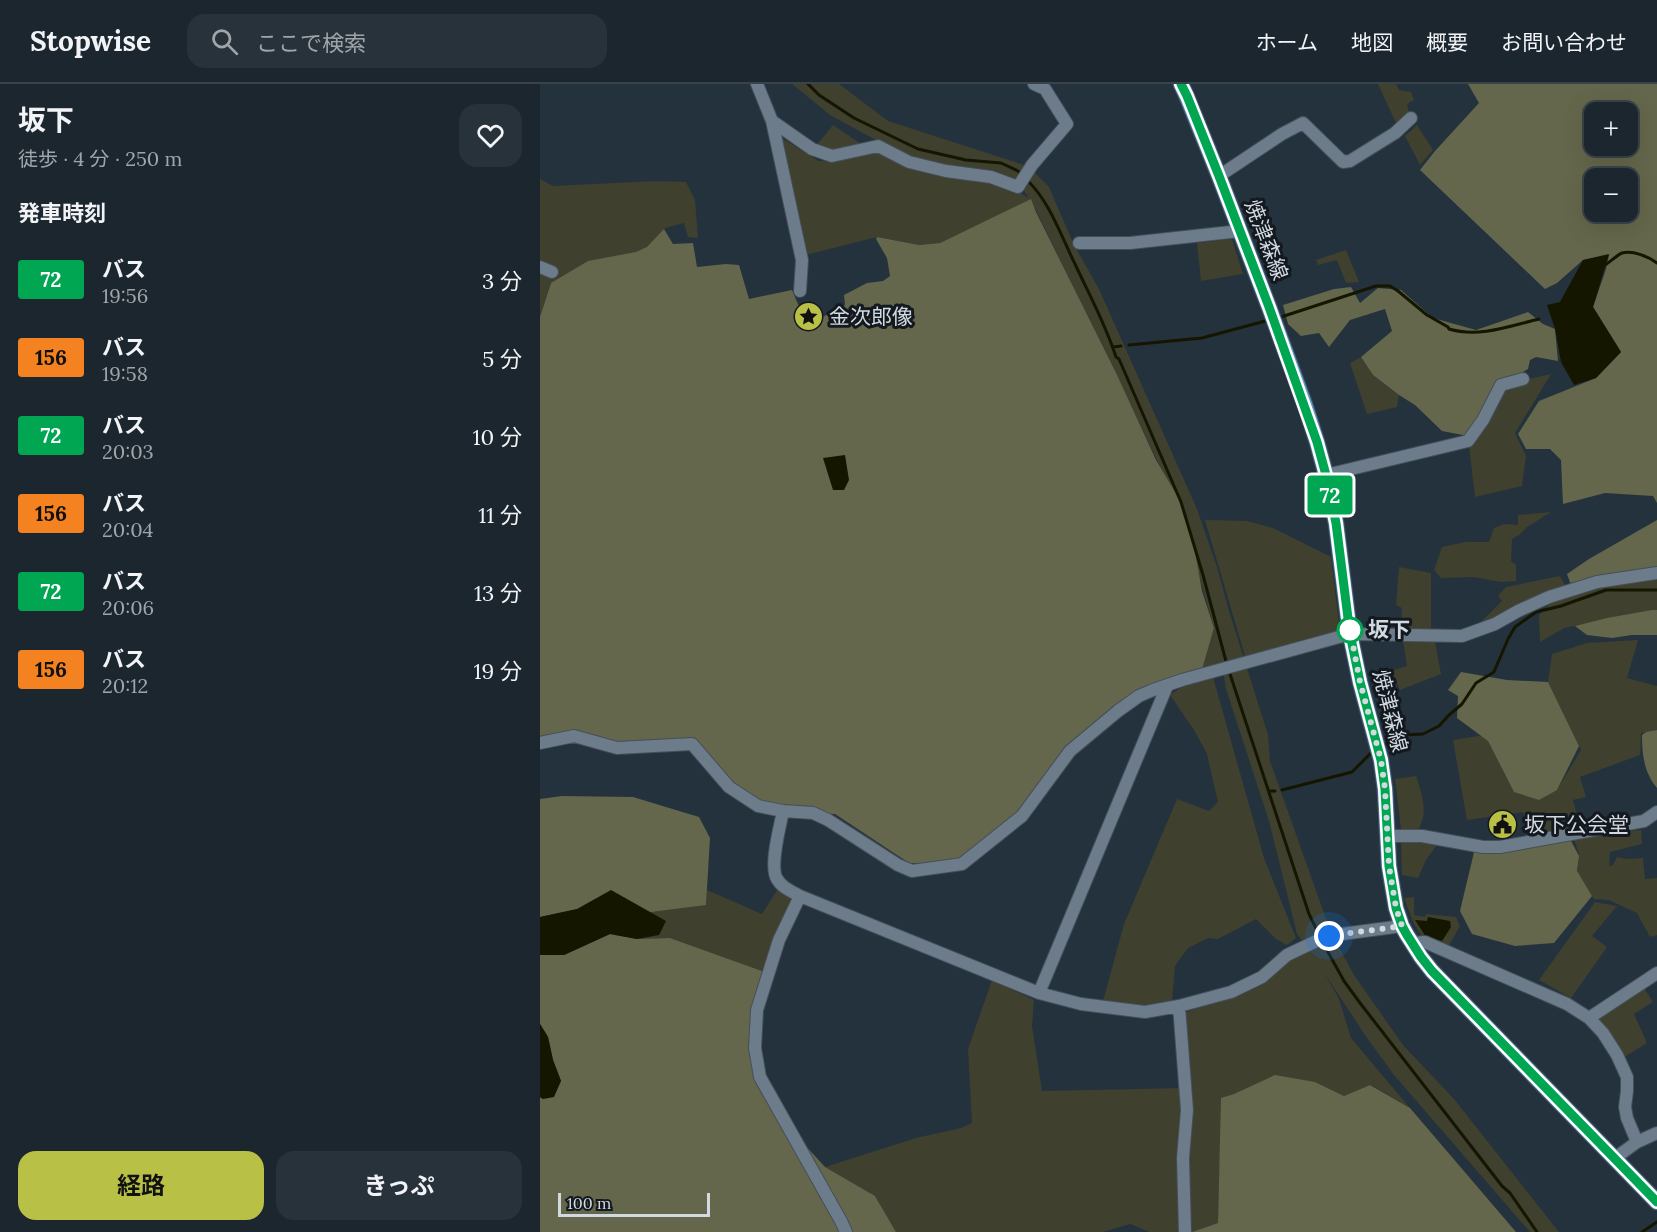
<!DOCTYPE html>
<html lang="ja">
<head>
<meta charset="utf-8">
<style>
  body { margin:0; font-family:Lora,"Noto Sans JP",serif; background:#28323a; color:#f1f3f6; height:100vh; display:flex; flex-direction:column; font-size:22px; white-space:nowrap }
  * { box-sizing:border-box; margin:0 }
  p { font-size:20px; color:#a0a5aa }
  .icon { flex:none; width:33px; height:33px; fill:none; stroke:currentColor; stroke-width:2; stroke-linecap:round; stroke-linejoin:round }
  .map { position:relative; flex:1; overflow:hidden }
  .side { display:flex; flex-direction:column; background:#1b262e; width:540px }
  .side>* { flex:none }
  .badge { padding:0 12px; border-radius:4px; font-size:21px; line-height:39px }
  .tools { position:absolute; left:1044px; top:18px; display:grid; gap:12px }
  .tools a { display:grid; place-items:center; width:54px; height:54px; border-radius:12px; background:#1b262e; box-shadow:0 6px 24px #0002,0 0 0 2px #39434a; font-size:30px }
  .scale { position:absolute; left:18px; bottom:15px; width:152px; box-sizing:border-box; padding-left:6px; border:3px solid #d1d9e1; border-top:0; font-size:16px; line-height:21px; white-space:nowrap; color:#d1d9e1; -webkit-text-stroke:4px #13191f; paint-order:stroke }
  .you { position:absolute; width:30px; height:30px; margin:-15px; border:4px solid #fff; border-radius:50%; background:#1a73e8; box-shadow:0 0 0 9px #1a73e833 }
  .map>.badge { position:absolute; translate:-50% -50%; box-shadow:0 0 0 3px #fff }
  h2 { padding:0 18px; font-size:22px; line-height:54px }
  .round { display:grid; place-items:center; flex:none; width:63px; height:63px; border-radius:18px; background:#28323a }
  .headline { display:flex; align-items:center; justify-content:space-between; height:102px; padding:0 18px }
  h1 { font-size:28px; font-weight:700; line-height:45px }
  .action { display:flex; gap:12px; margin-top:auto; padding:12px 18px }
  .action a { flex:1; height:69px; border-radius:18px; background:#b9c046; color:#111; font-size:24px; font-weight:700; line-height:69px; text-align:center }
  .action a+a { background:#28323a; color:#f1f3f6 }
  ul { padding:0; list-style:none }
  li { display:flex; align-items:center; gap:18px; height:78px; padding:0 18px }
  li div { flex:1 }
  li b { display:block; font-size:22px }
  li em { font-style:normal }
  li .badge { min-width:66px; font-weight:700; text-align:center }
  header { display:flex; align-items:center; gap:36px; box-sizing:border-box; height:84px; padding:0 30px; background:#1b262e; border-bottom:2px solid #39434a }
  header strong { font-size:28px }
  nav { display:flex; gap:33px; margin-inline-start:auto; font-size:21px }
  .search { width:420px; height:54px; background:#28323a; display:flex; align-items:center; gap:15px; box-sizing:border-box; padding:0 21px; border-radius:18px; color:#a0a5aa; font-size:22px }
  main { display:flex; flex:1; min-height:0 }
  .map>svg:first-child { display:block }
  .green { fill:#3f402e }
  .forest { fill:#64674b; fill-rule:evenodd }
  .water { fill:#151600 }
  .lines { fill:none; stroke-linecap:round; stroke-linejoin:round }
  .stream { stroke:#151600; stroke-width:3 }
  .street-casing { stroke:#444f5a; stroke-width:14 }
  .primary-casing { stroke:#444f5a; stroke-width:17 }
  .street { stroke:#6c7c8a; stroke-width:12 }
  .primary { stroke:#5d9cce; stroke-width:15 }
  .line-casing { stroke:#fff; stroke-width:14 }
  .line { stroke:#00a651; stroke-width:9 }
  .walk { stroke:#d1d9e1; stroke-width:6; stroke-dasharray:0 10.8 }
  .stop-dot { fill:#fff; stroke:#00a651; stroke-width:3 }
  .labels { text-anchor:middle; stroke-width:6; stroke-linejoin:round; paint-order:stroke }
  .street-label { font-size:21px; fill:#d1d9e1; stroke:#13191f }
  .poi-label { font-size:21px; fill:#d1d9e1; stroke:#13191f; text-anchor:start }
  .stop-label { font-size:21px; font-weight:bold; fill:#d1d9e1; stroke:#13191f; text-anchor:start }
</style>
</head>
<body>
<header>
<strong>Stopwise</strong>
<div class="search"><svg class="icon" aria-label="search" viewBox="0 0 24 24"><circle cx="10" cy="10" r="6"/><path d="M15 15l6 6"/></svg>ここで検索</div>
<nav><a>ホーム</a><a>地図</a><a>概要</a><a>お問い合わせ</a></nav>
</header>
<main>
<section class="side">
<div class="headline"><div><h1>坂下</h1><p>徒歩 · 4 分 · 250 m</p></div><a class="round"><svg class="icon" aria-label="heart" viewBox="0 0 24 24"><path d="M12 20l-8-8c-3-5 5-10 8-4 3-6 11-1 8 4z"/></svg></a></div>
<h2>発車時刻</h2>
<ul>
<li><span class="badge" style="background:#00a651;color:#fff">72</span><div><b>バス</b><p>19:56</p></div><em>3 分</em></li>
<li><span class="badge" style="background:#f58220;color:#111">156</span><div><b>バス</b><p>19:58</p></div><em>5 分</em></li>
<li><span class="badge" style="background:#00a651;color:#fff">72</span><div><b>バス</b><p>20:03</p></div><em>10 分</em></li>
<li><span class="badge" style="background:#f58220;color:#111">156</span><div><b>バス</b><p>20:04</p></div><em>11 分</em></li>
<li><span class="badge" style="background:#00a651;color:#fff">72</span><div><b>バス</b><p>20:06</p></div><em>13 分</em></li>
<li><span class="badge" style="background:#f58220;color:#111">156</span><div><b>バス</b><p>20:12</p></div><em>19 分</em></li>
</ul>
<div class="action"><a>経路</a><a>きっぷ</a></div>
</section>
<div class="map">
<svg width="1117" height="1148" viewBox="0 0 1117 1148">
  <rect width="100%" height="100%" fill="#24323e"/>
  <path class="green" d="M252 0H299L348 37 487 82 476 100 389 79 365 72 290 31Z
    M838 0H856L859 6 871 8 874 16 867 20 869 28 856 39Z
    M293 41 324 62 287 68 275 63Z
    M877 41 893 66 880 81 865 52Z
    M240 53 279 77 309 74 341 67 441 95 473 105 489 114 481 103 495 89 509 103 534 161 559 205 657 425 677 483 689 527 728 651 730 677 790 846 814 891 863 961 914 1015 1019 1148H990L854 991 825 951 785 890 799 915 811 954 870 1024 831 1001 804 1012 775 998 694 1010 682 1014 678 1139 652 1148H610L590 1140 563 1148H356L335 1112 285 1083 376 1054 421 1044 432 1039 428 965 452 896 494 916 492 942 502 1007 645 1004 644 929 725 898 750 876 769 866 757 850 729 737 686 605 683 586 661 589 674 544 639 422 491 116 400 159 379 161 337 153 266 171Z
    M0 95 13 102 115 97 146 98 155 116 158 154 148 153 144 139 125 144 116 157 102 167 11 199 0 233Z
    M692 155 703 190 661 197 657 159Z
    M806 166 819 198 806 199 797 176 778 181 776 176Z
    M821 273 833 291 859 311 857 323 827 330 810 279Z
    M1011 290 975 349 986 372 982 402 935 413 929 362 961 301Z
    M1011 428 987 443 979 451 972 455 971 477 976 481V497L961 498 934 493 901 494 894 486 902 463 925 458H949L954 444 964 440 978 441V431Z
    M665 436 707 437 733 444 791 473 800 548 705 572Z
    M859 483 891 489V547L861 544 862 524 856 521Z
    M1020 492 1026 503 938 541 962 517 958 512 966 503Z
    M1117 494V528L1100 529 1024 544 1000 558 999 531 1013 517 1062 501Z
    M1098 556 1087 594 1117 602V646L1101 649 1100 671 1040 693 1046 713 1033 716 1040 742 992 754 983 728 927 736 913 656 945 651 974 708 1017 706 1041 666 1008 598 1012 570 1047 559Z
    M863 557 895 558 901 590 860 606 852 587 867 582Z
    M673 593 724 774 756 854 747 861 736 855 716 835 678 855 668 854 648 864 635 882 632 917 602 921 563 917 584 840 637 715 669 727 678 718 667 670 654 646 630 611 650 597Z
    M876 692C882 711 889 727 878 746L861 745 855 695Z
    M1101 746 1102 760 1070 768 1069 782 1073 781 1077 773 1088 775 1103 774 1105 795 1117 794V851L1110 853 1097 829 1069 816 1054 815 1037 790 1039 770 1034 755 1046 750Z
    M861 756 898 759 886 776 878 794 862 791Z
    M241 800 260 812 222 887 130 854 97 855 69 820 166 821 167 806 222 830Z
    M874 813V831L885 833 886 830 916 833 920 842 908 863 884 855 874 840 864 814Z
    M1055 818 1077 822 1052 852 1067 863 1031 914 999 896Z
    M1104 904 1113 918 1094 930 1107 959 1083 974 1054 935Z"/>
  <path class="forest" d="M928 0H1117V419L1113 412 1065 409 1023 420 1021 376 1010 365H986L978 350 999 317 1056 294 1081 268 1053 223 1066 185 1069 171 1043 176 1017 199 1005 205 880 86 895 67 939 19ZM1054 28H1088V62H1054ZM1054 94H1088V128H1054Z
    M491 115 496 128 577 291 616 376 641 418 654 462 662 507 674 544 661 589 603 606 523 666 480 729 420 778 399 780 369 779 295 730 264 729 218 722 189 703 152 660 77 664 28 654 0 657V233L11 199 48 177 96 168 107 163 124 145 133 160 153 159 157 183 186 180 199 181 209 215 252 206 264 234 275 237 305 221 304 211 327 199 343 197 350 192 347 174 336 155 337 153 379 161 400 159Z
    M811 203 820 219 838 204 861 206 893 234 936 246 988 228 1003 240 1015 245 1018 277 996 273 990 276 988 285 961 301 928 352 902 347 875 321 859 311 833 291 821 273 852 247 845 225 810 236 789 263 779 249 761 252 748 240 743 221 794 205Z
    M1117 436V485L1031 501 1027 490 1049 475Z
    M1112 526H1117V551H1092L1072 554 1047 551 1035 542 1067 534Z
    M921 588 967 596 1008 598 1039 662 1017 706 999 716 974 708 948 657 917 634 918 612 908 606Z
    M1117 646V704C1104 689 1102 670 1102 651L1106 648Z
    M22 712 93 713 159 733 170 754 166 821 103 829 57 821 0 833V715Z
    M1029 753 1039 772 1037 787 1052 812 1014 859 975 862 932 850 920 827 935 764Z
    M70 850 97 855 130 854 222 887 217 918 219 989 245 1039 285 1083 335 1112 356 1148H0V1013L3 1015 21 997 13 976 8 953 0 940V871H24Z
    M735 991 775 998 804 1012 830 1001 870 1024 976 1148H652L678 1139 681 1014 694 1010Z"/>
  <path class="water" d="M1069 170 1053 223 1081 268 1056 294 1034 301 1021 278 1015 245 1007 221 1020 218 1043 176Z
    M305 371 309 396 304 406H293L283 374Z
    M71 806 126 837 119 851 97 855 70 850 24 871H0V833L37 825Z
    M888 833 910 837 911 843 902 857 886 853 875 836 887 837Z
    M0 940 8 953 13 976 21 997 14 1013 3 1015 0 1013Z"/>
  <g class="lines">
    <path class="stream" d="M268 0 279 11 314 34 378 65 426 76 461 79 478 87 483 92
      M487 96C510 118 521 152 535 180 549 210 566 241 576 273L579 275 641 418 663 491 687 581
      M1065 181C1070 178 1077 171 1082 169 1093 166 1109 173 1117 179
      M738 234 836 202H850L858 207 887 231 908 243 909 245C939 254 970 242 999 235
      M589 261 662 254 729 236
      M573 263 581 262
      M689 587 769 830 780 853
      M842 662 862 651 883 650 899 642 909 631 922 620 936 599 954 588 968 555 975 543 996 528 1021 522 1066 506H1117
      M742 706 812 688 834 666
      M729 707H735
      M783 859 804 897 820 919 962 1102 970 1109 997 1148
      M1102 1148 1117 1138"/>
    <defs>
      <path id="street" d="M217 0 232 37 262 176 260 207
        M232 37 272 65 292 72 338 62 369 78 406 87 451 93 478 103 492 81 527 40 505 5 494 0
        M679 92 742 50 763 39 803 78 810 77 855 49 871 34
        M539 159H590L700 147
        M0 183 12 188
        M786 391 928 357 943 336 961 301 983 295
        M0 659 34 652 77 664 152 660 189 703 218 722 243 727 273 729 288 736 358 781 372 787 422 780 482 732 530 667 578 627 599 612 613 606 642 596 810 550 922 552 955 540 978 527 1009 513 1057 498 1117 489
        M243 727C240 743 229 782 237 795 242 804 251 807 260 812L499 909 541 920 605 928 639 922 691 908 722 893 747 871 787 852 862 842
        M849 752H882L943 763H960L1104 737 1117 728
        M260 812 239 856 217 926 215 964 220 993 301 1137 306 1148
        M872 859 885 858 1027 920 1049 934 1063 949 1077 971 1087 993V1007L1085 1023 1087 1034 1097 1058
        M499 909 627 602
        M639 922 647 1026 643 1074 645 1148
        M1049 934 1117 889
        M1075 1074 1097 1058 1117 1049"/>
      <path id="primary" d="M641 0 647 13 679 92 729 223 765 321 777 358 786 391 796 439 810 550 820 598 841 676 845 705 849 782 856 824 862 842 867 851 881 873 892 887 1117 1118"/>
    </defs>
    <use href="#street" class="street-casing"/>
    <use href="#primary" class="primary-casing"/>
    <use href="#street" class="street"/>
    <use href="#primary" class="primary"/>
  </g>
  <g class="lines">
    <defs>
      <path id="line" d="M641 0 647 12 679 92 729 223 777 358 786 391 796 439 810 550 820 598 841 676 845 705 849 782 856 824 862 842 867 851 881 873 892 887 1117 1118"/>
    </defs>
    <use href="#line" class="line-casing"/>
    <use href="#line" class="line"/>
    <path class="walk" d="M789 852 862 842 856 824 849 782 845 705 841 676 820 598 810 546"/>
  </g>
  <defs>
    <symbol id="sight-disc" viewBox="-11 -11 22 22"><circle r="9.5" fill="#b9c046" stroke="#13191f"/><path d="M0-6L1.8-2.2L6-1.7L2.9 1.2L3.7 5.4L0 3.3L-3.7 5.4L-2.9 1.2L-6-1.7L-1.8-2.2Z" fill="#111"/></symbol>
    <symbol id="civic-disc" viewBox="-11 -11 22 22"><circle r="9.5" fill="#b9c046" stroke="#13191f"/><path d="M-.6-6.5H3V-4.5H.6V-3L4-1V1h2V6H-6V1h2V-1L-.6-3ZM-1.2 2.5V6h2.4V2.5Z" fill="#111"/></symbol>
  </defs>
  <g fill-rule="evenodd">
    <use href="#sight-disc" x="252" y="216" width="33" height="33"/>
    <use href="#civic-disc" x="946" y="724" width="33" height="33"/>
  </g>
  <circle class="stop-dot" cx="810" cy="546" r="12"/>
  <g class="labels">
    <g class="street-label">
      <text transform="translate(726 156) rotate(69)" y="7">焼津森線</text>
      <text transform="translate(850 627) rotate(76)" y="7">焼津森線</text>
    </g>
    <g class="poi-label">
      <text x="289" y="240">金次郎像</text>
      <text x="984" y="748">坂下公会堂</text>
    </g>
    <g class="stop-label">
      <text x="828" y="553">坂下</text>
    </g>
  </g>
</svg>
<div class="tools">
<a>+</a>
<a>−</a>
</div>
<div class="scale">100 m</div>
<div class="you" style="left:789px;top:852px"></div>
<b class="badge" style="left:790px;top:411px;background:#00a651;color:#fff">72</b>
</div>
</main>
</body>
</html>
